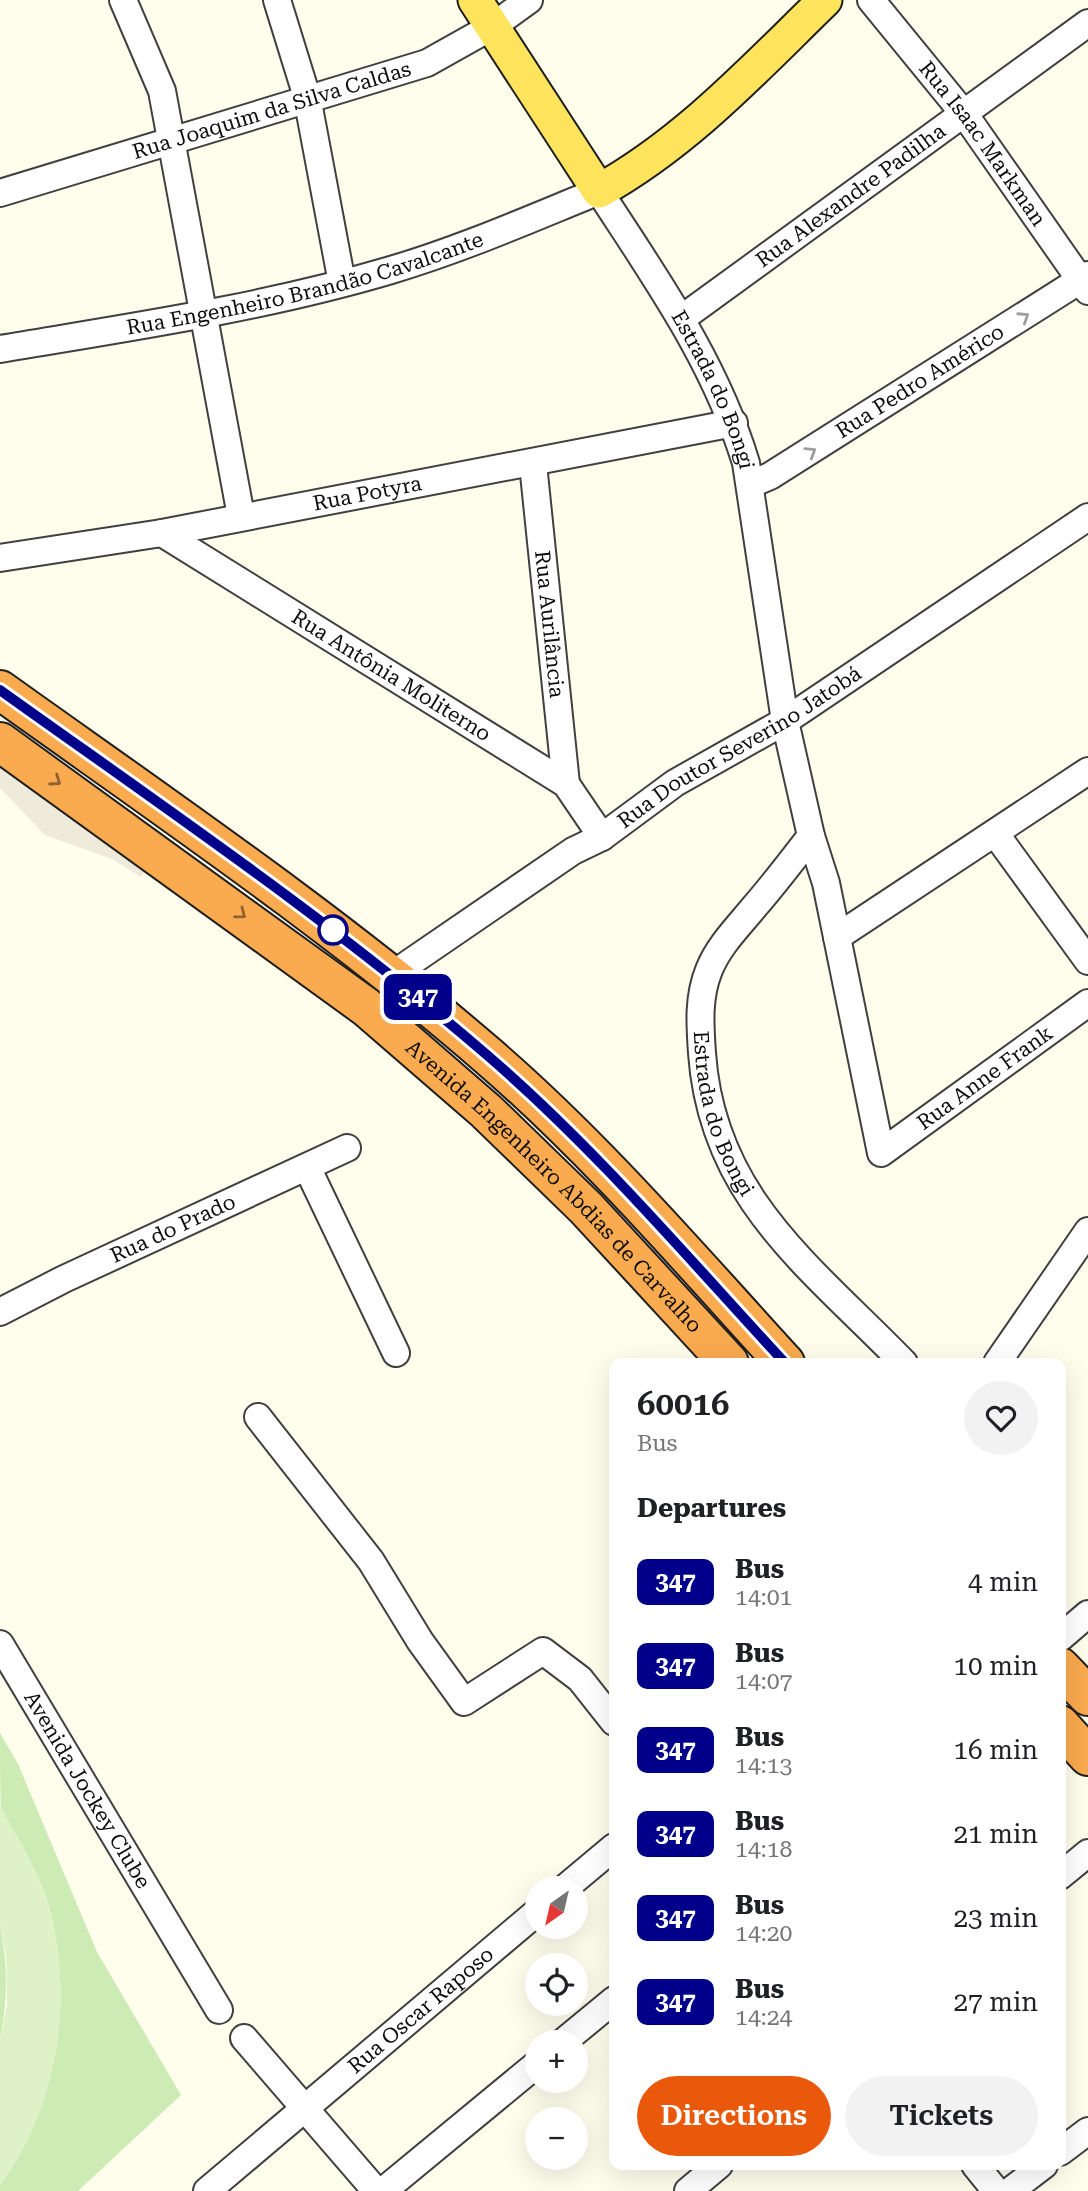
<!DOCTYPE html>
<html lang="en">
<head>
<meta charset="utf-8">
<style>
  body { margin:0; font-family:"Roboto Serif",serif; background:#f2f2f2; color:#202124; height:100vh; display:flex; flex-direction:column; font-size:26px; white-space:nowrap }
  * { box-sizing:border-box; margin:0 }
  p { font-size:23px; color:#757577 }
  .icon { flex:none; width:38px; height:38px; fill:none; stroke:currentColor; stroke-width:2; stroke-linecap:round; stroke-linejoin:round }
  .map { position:relative; flex:1; overflow:hidden }
  .sheet { position:absolute; left:609px; top:1358px; width:457px; height:812px; display:flex; flex-direction:column; background:#fff; border-radius:14px; box-shadow:0 7px 28px #0002 }
  .sheet>* { flex:none }
  .badge { padding:0 14px; border-radius:10px; font-size:24px; line-height:46px }
  .needle { width:46px; rotate:214deg }
  .controls { position:absolute; left:525px; top:1876px; display:grid; gap:14px }
  .controls a { display:grid; place-items:center; width:63px; height:63px; border-radius:50%; background:#fff; box-shadow:0 7px 28px #0002; font-size:35px }
  .map>.badge { position:absolute; translate:-50% -50%; box-shadow:0 0 0 4px #fff }
  h2 { padding:0 28px; font-size:26px; line-height:63px }
  .round { display:grid; place-items:center; flex:none; width:74px; height:74px; border-radius:37px; background:#f2f2f2 }
  .head { display:flex; align-items:center; justify-content:space-between; height:119px; padding:0 28px }
  h1 { font-size:33px; font-weight:600; line-height:52px }
  .cta { display:flex; gap:14px; margin-top:auto; padding:14px 28px }
  .cta a { flex:1; height:80px; border-radius:42px; background:#ea580c; color:#fff; font-size:28px; font-weight:600; line-height:80px; text-align:center }
  .cta a+a { background:#f2f2f2; color:#202124 }
  ul { padding:0; list-style:none }
  li { display:flex; align-items:center; gap:21px; height:84px; padding:0 28px }
  li div { flex:1 }
  li b { display:block; font-size:26px }
  li em { font-style:normal }
  li .badge { min-width:77px; font-weight:700; text-align:center }
  .map>svg:first-child { display:block }
  .green { fill:#cdebb4 }
  .pitch { fill:#dff2c7 }
  .plaza { fill:#efebdb }
  .lines { fill:none; stroke-linecap:round; stroke-linejoin:round }
  .minor-casing { stroke:#404040; stroke-width:30 }
  .major-casing { stroke:#1e1e1e; stroke-width:37 }
  .highway-casing { stroke:#1e1e1e; stroke-width:42 }
  .minor { stroke:#fff; stroke-width:26 }
  .major { stroke:#fee35d; stroke-width:33 }
  .highway { stroke:#faaa4f; stroke-width:38 }
  .oneway { stroke:#9e9e9e }
  .oneway2 { stroke:#8f6331 }
  .line-casing { stroke:#fff; stroke-width:16 }
  .line { stroke:#00008b; stroke-width:10 }
  .stop-dot { fill:#fff; stroke:#00008b; stroke-width:3.5 }
  .labels { text-anchor:middle; stroke-width:7; stroke-linejoin:round; paint-order:stroke }
  .street-label { font-size:21px; fill:#0d0d0d; stroke:#fff }
</style>
</head>
<body>
<div class="map">
<svg width="1088" height="2191" viewBox="0 0 1088 2191">
  <rect width="100%" height="100%" fill="#fffdec"/>
  <path class="green" d="M0 1733 18 1764 97 1952 181 2095 78 2191H0V2185C60 2103 76 1990 45 1894 34 1862 12 1837 1 1808 0 1792 0 1752 0 1733Z
    M0 1925C8 1964 8 2000 0 2039Z"/>
  <path class="pitch" d="M0 1806C16 1834 33 1862 44 1892 77 1988 60 2104 0 2185V2039L7 2005 6 1954 0 1925Z"/>
  <path class="plaza" d="M0 750 154 860 141 877 112 859 45 835 0 788Z"/>
  <g class="lines">
    <defs>
      <g id="minor">
        <path d="M123 0 162 91 241 516"/>
        <path d="M277 0 307 97 342 283"/>
        <path id="s1" d="M871 0 965 115 1088 291"/>
        <path id="s2" d="M0 193 427 63 493 26 529 0"/>
        <path id="s3" d="M681 319 1088 23"/>
        <path id="s4" d="M0 349C131 327 263 308 391 270 462 249 530 219 599 191 656 279 715 361 746 463L785 721 811 836 826 883 881 1153 1088 1003"/>
        <path id="s5" d="M533 464 566 784"/>
        <path id="s6" d="M751 484 770 476 1088 275"/>
        <path id="s7" d="M162 533 566 784 602 837"/>
        <path id="s8" d="M0 558 162 533 734 423"/>
        <path d="M995 833 1088 961"/>
        <path id="s9" d="M811 836C793 859 775 883 755 906 738 927 719 945 709 970 698 997 700 1024 702 1053 712 1198 811 1267 904 1363"/>
        <path d="M837 937 1088 771"/>
        <path id="s10" d="M392 975 573 851 602 837 675 783 785 721 1088 517"/>
        <path d="M307 1167 396 1353"/>
        <path id="s11" d="M0 1312 64 1279 347 1148"/>
        <path d="M997 1363 1088 1231"/>
        <path d="M258 1417 371 1561 420 1641 464 1702 543 1651 580 1679 614 1722"/>
        <path d="M1060 1638 1088 1614"/>
        <path id="s12" d="M0 1644 219 2010"/>
        <path d="M1060 1876 1088 1853"/>
        <path d="M565 1888 614 1847"/>
        <path d="M244 2038 376 2191"/>
        <path d="M563 2042 614 2000"/>
        <path d="M1060 2152 1088 2131"/>
        <path d="M975 2165 996 2191"/>
        <path id="s13" d="M207 2191 537 1912"/>
        <path d="M383 2191 537 2064"/>
        <path d="M688 2191 719 2165"/>
        <path d="M1010 2191 1044 2165"/>
      </g>
      <path id="major" d="M475 0 599 191C687 142 754 69 825 0"/>
      <g id="highway">
        <path d="M0 690C165 808 333 922 487 1055 595 1148 689 1258 785 1363"/>
        <path id="s14" d="M0 742 366 1007 486 1111 586 1208 729 1363"/>
        <path d="M1060 1667 1088 1696"/>
        <path d="M1060 1725 1088 1756"/>
      </g>
    </defs>
    <use href="#minor" class="minor-casing"/>
    <use href="#major" class="major-casing"/>
    <use href="#highway" class="highway-casing"/>
    <use href="#minor" class="minor"/>
    <use href="#major" class="major"/>
    <use href="#highway" class="highway"/>
  </g>
  <defs><path id="oneway-chevron" d="M-2-3.5L2.5 0L-2 3.5" fill="none" stroke-width="1.6" stroke-linecap="round" stroke-linejoin="round" transform="scale(1.75)"/></defs>
  <g class="oneway">
    <use href="#oneway-chevron" transform="translate(1024 317) rotate(-33)"/>
    <use href="#oneway-chevron" transform="translate(811 452) rotate(-32)"/>
  </g>
  <g class="oneway2">
    <use href="#oneway-chevron" transform="translate(56 781) rotate(35)"/>
    <use href="#oneway-chevron" transform="translate(241 914) rotate(37)"/>
  </g>
  <g class="lines">
    <defs>
      <path id="line" d="M0 690C165 808 333 922 487 1055 595 1148 688 1258 785 1363"/>
    </defs>
    <use href="#line" class="line-casing"/>
    <use href="#line" class="line"/>
  </g>
  <circle class="stop-dot" cx="333" cy="930" r="14"/>
  <g class="labels">
    <g class="street-label">
      <text dy="7" stroke="none"><textPath href="#s2" startOffset="284">Rua Joaquim da Silva Caldas</textPath></text>
      <text dy="7" stroke="none"><textPath href="#s1" startOffset="182">Rua Isaac Markman</textPath></text>
      <text dy="7" stroke="none"><textPath href="#s3" startOffset="210">Rua Alexandre Padilha</textPath></text>
      <text dy="7" stroke="none"><textPath href="#s4" startOffset="312">Rua Engenheiro Brandão Cavalcante</textPath></text>
      <text dy="7" stroke="none"><textPath href="#s6" startOffset="198">Rua Pedro Américo</textPath></text>
      <text dy="7" stroke="none"><textPath href="#s4" startOffset="852">Estrada do Bongi</textPath></text>
      <text dy="7" stroke="none"><textPath href="#s8" startOffset="373">Rua Potyra</textPath></text>
      <text dy="7" stroke="none"><textPath href="#s5" startOffset="161">Rua Aurilância</textPath></text>
      <text dy="7" stroke="none"><textPath href="#s7" startOffset="270">Rua Antônia Moliterno</textPath></text>
      <text dy="7" stroke="none"><textPath href="#s10" startOffset="416">Rua Doutor Severino Jatobá</textPath></text>
      <text dy="7" stroke="none"><textPath href="#s4" startOffset="1764">Rua Anne Frank</textPath></text>
      <text dy="7" stroke="none"><textPath href="#s9" startOffset="317">Estrada do Bongi</textPath></text>
      <text dy="7" stroke="none"><textPath href="#s14" startOffset="712">Avenida Engenheiro Abdias de Carvalho</textPath></text>
      <text dy="7" stroke="none"><textPath href="#s11" startOffset="192">Rua do Prado</textPath></text>
      <text dy="7" stroke="none"><textPath href="#s12" startOffset="170">Avenida Jockey Clube</textPath></text>
      <text dy="7" stroke="none"><textPath href="#s13" startOffset="280">Rua Oscar Raposo</textPath></text>
    </g>
  </g>
</svg>
<div class="controls">
<a><svg class="needle" viewBox="-14 -14 28 28"><path d="M0-13l5 13h-10z" fill="#e53935"/><path d="M0 13l5-13h-10z" fill="#757577"/></svg></a>
<a><svg class="icon" aria-label="locate" viewBox="0 0 24 24"><circle cx="12" cy="12" r="6"/><path d="M12 2v4M12 18v4M2 12h4M18 12h4"/></svg></a>
<a>+</a>
<a>−</a>
</div>
<b class="badge" style="left:418px;top:997px;background:#00008b;color:#fff">347</b>
<section class="sheet">
<div class="head"><div><h1>60016</h1><p>Bus</p></div><a class="round"><svg class="icon" aria-label="heart" viewBox="0 0 24 24"><path d="M12 20l-8-8c-3-5 5-10 8-4 3-6 11-1 8 4z"/></svg></a></div>
<h2>Departures</h2>
<ul>
<li><span class="badge" style="background:#00008b;color:#fff">347</span><div><b>Bus</b><p>14:01</p></div><em>4 min</em></li>
<li><span class="badge" style="background:#00008b;color:#fff">347</span><div><b>Bus</b><p>14:07</p></div><em>10 min</em></li>
<li><span class="badge" style="background:#00008b;color:#fff">347</span><div><b>Bus</b><p>14:13</p></div><em>16 min</em></li>
<li><span class="badge" style="background:#00008b;color:#fff">347</span><div><b>Bus</b><p>14:18</p></div><em>21 min</em></li>
<li><span class="badge" style="background:#00008b;color:#fff">347</span><div><b>Bus</b><p>14:20</p></div><em>23 min</em></li>
<li><span class="badge" style="background:#00008b;color:#fff">347</span><div><b>Bus</b><p>14:24</p></div><em>27 min</em></li>
</ul>
<div class="cta"><a>Directions</a><a>Tickets</a></div>
</section>
</div>
</body>
</html>
